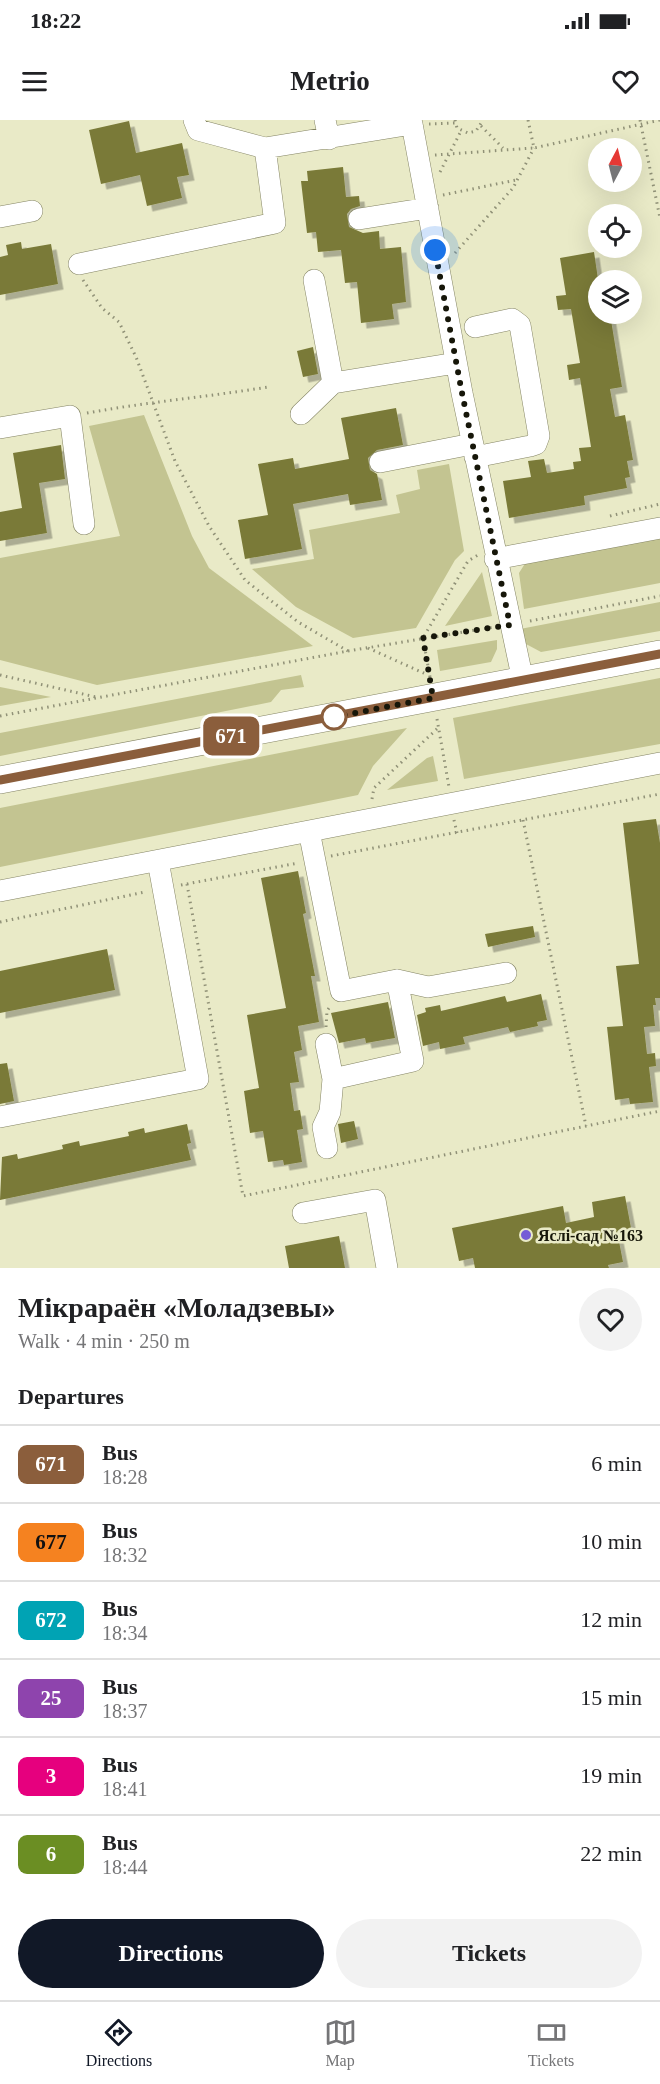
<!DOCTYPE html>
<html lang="en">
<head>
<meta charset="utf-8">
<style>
  body { margin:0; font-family:Georgia,serif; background:#f2f2f2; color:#202124; height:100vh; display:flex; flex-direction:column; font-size:22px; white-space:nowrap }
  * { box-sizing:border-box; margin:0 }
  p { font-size:20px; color:#757577 }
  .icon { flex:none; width:33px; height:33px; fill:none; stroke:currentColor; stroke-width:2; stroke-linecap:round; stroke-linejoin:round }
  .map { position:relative; height:1148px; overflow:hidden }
  .drawer { display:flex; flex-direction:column; background:#fff; flex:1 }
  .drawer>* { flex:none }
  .badge { padding:0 12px; border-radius:9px; font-size:21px; line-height:39px }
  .needle { width:39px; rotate:7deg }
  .controls { position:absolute; left:588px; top:18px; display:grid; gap:12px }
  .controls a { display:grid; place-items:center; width:54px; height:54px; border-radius:50%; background:#fff; box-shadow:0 6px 24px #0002; font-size:30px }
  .you { position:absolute; width:30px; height:30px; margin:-15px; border:4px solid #fff; border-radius:50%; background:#1a73e8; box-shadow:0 0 0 9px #1a73e833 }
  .map>.badge { position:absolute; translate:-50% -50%; box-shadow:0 0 0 3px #fff }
  h2 { padding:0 18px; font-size:22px; line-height:54px }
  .round { display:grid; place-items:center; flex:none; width:63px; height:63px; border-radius:32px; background:#f2f2f2 }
  .summary { display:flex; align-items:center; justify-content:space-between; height:102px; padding:0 18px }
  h1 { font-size:28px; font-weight:700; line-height:45px }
  .primary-button { display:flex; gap:12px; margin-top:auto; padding:12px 18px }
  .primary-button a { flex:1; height:69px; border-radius:36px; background:#111827; color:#fff; font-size:24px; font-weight:700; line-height:69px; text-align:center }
  .primary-button a+a { background:#f2f2f2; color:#202124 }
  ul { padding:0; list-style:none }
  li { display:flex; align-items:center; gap:18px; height:78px; padding:0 18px; border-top:2px solid #e0e0e0 }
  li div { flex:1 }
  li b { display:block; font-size:22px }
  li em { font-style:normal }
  li .badge { min-width:66px; font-weight:700; text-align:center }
  .status { display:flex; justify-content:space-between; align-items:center; height:42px; padding:0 30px; background:#fff; direction:ltr }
  .status svg { height:16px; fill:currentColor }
  header { display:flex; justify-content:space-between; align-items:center; height:78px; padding:0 18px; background:#fff; font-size:27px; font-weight:700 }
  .tab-bar { display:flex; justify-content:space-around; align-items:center; height:84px; border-top:2px solid #e0e0e0; background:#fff; font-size:16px; color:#757577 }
  .tab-bar a { display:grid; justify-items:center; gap:3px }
  .tab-bar .on { color:#111827 }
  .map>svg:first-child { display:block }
  .green { fill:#c3c491 }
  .building { fill:#7a7a38; filter:url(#shadow) }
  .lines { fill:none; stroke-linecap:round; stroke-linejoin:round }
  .minor-casing { stroke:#848464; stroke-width:22 }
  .major-casing { stroke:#848464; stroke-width:28 }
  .path { stroke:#909177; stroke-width:3; stroke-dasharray:1.5 4.5; stroke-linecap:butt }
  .minor { stroke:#fff; stroke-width:21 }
  .major { stroke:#fff; stroke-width:27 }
  .line-casing { stroke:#fff; stroke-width:14 }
  .line { stroke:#8b5e3c; stroke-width:9 }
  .walk { stroke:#161609; stroke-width:6; stroke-dasharray:0 10.8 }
  .stop-dot { fill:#fff; stroke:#8b5e3c; stroke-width:3 }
  .poi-dot { fill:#755cd6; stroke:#e9eac7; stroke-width:2 }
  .labels { text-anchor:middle; stroke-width:5; stroke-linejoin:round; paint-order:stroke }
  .poi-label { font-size:16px; font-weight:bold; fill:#161609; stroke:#e9eac7; text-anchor:start }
</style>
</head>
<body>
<div class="status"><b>18:22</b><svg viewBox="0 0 49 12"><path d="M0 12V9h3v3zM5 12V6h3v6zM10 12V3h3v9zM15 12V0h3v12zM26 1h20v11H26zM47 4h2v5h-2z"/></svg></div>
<header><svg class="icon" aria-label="menu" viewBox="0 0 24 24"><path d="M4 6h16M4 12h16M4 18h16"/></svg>Metrio<svg class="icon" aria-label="heart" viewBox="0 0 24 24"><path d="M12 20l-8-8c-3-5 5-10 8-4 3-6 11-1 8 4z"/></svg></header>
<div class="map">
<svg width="660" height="1148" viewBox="0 0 660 1148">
  <defs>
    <filter id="shadow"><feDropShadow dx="5.5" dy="5.5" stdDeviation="0" flood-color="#0004"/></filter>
  </defs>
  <rect width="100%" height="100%" fill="#e9eac7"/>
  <path class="green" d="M144 295 192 416 209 448 313 526 97 565 0 540V438L120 416 89 306Z
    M449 344 464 431 455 440 416 508 353 518 296 487 252 449 314 439 309 410 400 393 396 375 420 369 417 350Z
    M660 417V463L524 489 519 453 526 442Z
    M482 452 492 496 445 506Z
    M660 482V511L541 532 526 524 520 509Z
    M497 520V529L491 542 440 551 437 530Z
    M301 555 304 567 281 570 271 582 0 636V613Z
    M660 558V624L464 659 453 598Z
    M0 567 51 577 0 586Z
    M407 608 373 646 358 675 0 747V688Z
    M433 636 438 661 387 670 427 638Z"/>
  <path class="building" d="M129 1 136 33 182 23 189 55 177 57 182 78 147 86 140 55 101 64 89 10Z
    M343 47 346 77 359 76 360 86 351 89 347 94 349 107 363 113 379 111 380 129 401 127 406 182 392 184 394 199 361 203 357 162 345 163 341 130 318 132 316 112 307 113 301 61H308L307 51Z
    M21 122 22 129 51 124 58 164 0 175V137L8 135 6 125Z
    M594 132 598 159V194H610L622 267 610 269 615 297 625 295 633 340 627 341 630 357 625 358 627 368 584 376 585 385 509 398 503 361 531 357 528 341 544 339 547 353 574 349 573 342 581 341 579 328 591 327 580 258 569 260 567 245 580 243 571 189 558 190 556 176 566 175 560 138Z
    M313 227 318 254 303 257 297 231Z
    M396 288 403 325 377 330 368 338 370 350 377 354 382 380 350 385 348 374 293 384 302 429 245 439 238 400 268 395 258 344 293 338 295 349 349 339 341 298Z
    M61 325 65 359 39 363 47 413 0 421V392L22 388 13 333Z
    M656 699 660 723V878H655L656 885H653L655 906 644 907 647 934 655 933 656 946 649 947 653 982 630 984 629 978 615 980 607 907 623 906 616 846 639 844 623 703Z
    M298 751 306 793 303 794 315 856H311L319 902 298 906 302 930 294 932 299 962 290 963 294 991 300 990 303 1009 297 1010 302 1042 284 1045 283 1040 268 1042 263 1011 250 1013 244 971 259 968 247 895 286 888 261 758Z
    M533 806 535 817 488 827 485 814Z
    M107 829 115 870 0 893V851Z
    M541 874 547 900 537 902 538 906 510 912 508 907 463 917 465 924 440 929 439 922 423 926 417 895 426 892 425 888 440 885 441 891 505 876 507 882Z
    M388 882 395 918 366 923 365 918 339 923 331 893Z
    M7 943 14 981 0 984V944Z
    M354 1001 358 1019 341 1023 338 1004Z
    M187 1004 191 1023 187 1024 191 1040 0 1080 2 1037 17 1034 18 1039 63 1029 62 1025 79 1021 80 1026 129 1016 128 1012 144 1008 145 1013Z
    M625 1076 631 1108 617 1111 623 1142 608 1145 609 1148H475L473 1138 459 1141 452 1108 563 1086 566 1103 594 1097 592 1082Z
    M339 1116 345 1148H289L285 1126Z"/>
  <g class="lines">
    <defs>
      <path id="minor" d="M194 0 198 10 265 28 412 4 462 273 523 561
        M325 0 329 19
        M0 97 32 91
        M359 99 428 88
        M79 144 275 103 265 28
        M314 160 333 263
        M301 294 333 263 456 243
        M0 308 70 296 84 404
        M475 337 530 326 536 324 539 316 520 205 512 199 475 207
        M380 342 472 324
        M495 439 660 408
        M309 711 341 871 397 860 428 867 506 853
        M0 771 660 643
        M326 924 333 959 330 992 323 1007 327 1028
        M333 959 413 941 397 860
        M0 997 198 959 158 741
        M303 1093 375 1080 387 1148"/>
      <path id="major" d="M0 660 660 534"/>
    </defs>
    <use href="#minor" class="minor-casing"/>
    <use href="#major" class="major-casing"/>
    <path class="path" d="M455 0 457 8 468 13 476 11 483 0
      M528 0 534 28 660 0
      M640 0 660 98
      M429 4 455 3
      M481 6 503 28
      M435 35 533 28
      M440 52 461 11
      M443 75 516 60
      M455 133 513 68 534 28
      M83 160 102 188 119 202 136 237 175 341 209 406 245 460 298 502 348 531
      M87 293C147 282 207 277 268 267
      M610 396 660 384
      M530 501 660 476
      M368 528 428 555
      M0 555 96 577
      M430 557 423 518 468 441 478 435
      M0 596 348 531 494 507
      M437 599 449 667
      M372 679 374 668 439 607
      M454 700 457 713
      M523 700 586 1006
      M331 736 660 674
      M187 764 243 1076 660 991
      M181 765 298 743
      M0 802 145 772
      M326 907 327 891 331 885"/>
    <use href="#minor" class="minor"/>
    <use href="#major" class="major"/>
  </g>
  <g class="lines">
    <defs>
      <path id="line" d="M0 660 660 534"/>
    </defs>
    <use href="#line" class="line-casing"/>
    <use href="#line" class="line"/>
    <path class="walk" d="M334 597 433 578 423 518 510 505 462 273 435 130"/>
  </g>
  <circle class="stop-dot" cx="334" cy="597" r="12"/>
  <circle class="poi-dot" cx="526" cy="1115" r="6"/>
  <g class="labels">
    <g class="poi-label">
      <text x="538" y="1121">Яслі-сад №163</text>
    </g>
  </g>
</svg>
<div class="controls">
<a><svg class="needle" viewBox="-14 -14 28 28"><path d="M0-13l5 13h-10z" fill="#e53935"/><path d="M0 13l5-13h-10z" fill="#757577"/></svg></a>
<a><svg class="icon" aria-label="locate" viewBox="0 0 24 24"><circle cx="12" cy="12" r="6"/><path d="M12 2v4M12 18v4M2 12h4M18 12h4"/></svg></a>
<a><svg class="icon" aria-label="layers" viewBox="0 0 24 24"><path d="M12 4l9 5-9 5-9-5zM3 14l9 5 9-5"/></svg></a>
</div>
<div class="you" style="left:435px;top:130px"></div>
<b class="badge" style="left:231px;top:616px;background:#8b5e3c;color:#fff">671</b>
</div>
<section class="drawer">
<div class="summary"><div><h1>Мікрараён «Моладзевы»</h1><p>Walk · 4 min · 250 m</p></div><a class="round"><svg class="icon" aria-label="heart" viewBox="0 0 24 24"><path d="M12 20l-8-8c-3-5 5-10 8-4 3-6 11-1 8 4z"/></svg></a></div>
<h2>Departures</h2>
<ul>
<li><span class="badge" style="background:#8b5e3c;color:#fff">671</span><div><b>Bus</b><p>18:28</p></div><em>6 min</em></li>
<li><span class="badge" style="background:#f58220;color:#111">677</span><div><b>Bus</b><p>18:32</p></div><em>10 min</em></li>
<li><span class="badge" style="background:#00a3b4;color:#fff">672</span><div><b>Bus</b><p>18:34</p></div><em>12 min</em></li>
<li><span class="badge" style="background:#8e44ad;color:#fff">25</span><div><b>Bus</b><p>18:37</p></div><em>15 min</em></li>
<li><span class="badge" style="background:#e6007e;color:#fff">3</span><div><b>Bus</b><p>18:41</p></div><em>19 min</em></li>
<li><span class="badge" style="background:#6b8e23;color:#fff">6</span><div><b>Bus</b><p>18:44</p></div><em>22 min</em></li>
</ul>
<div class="primary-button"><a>Directions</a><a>Tickets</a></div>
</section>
<nav class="tab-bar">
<a class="on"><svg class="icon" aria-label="directions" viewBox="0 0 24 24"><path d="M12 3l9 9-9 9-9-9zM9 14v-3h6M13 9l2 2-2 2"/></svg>Directions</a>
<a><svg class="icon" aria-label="map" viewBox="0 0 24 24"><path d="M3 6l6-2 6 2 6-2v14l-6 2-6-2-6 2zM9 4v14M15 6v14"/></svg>Map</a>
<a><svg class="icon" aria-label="tickets" viewBox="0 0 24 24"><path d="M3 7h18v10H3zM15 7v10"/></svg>Tickets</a>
</nav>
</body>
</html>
